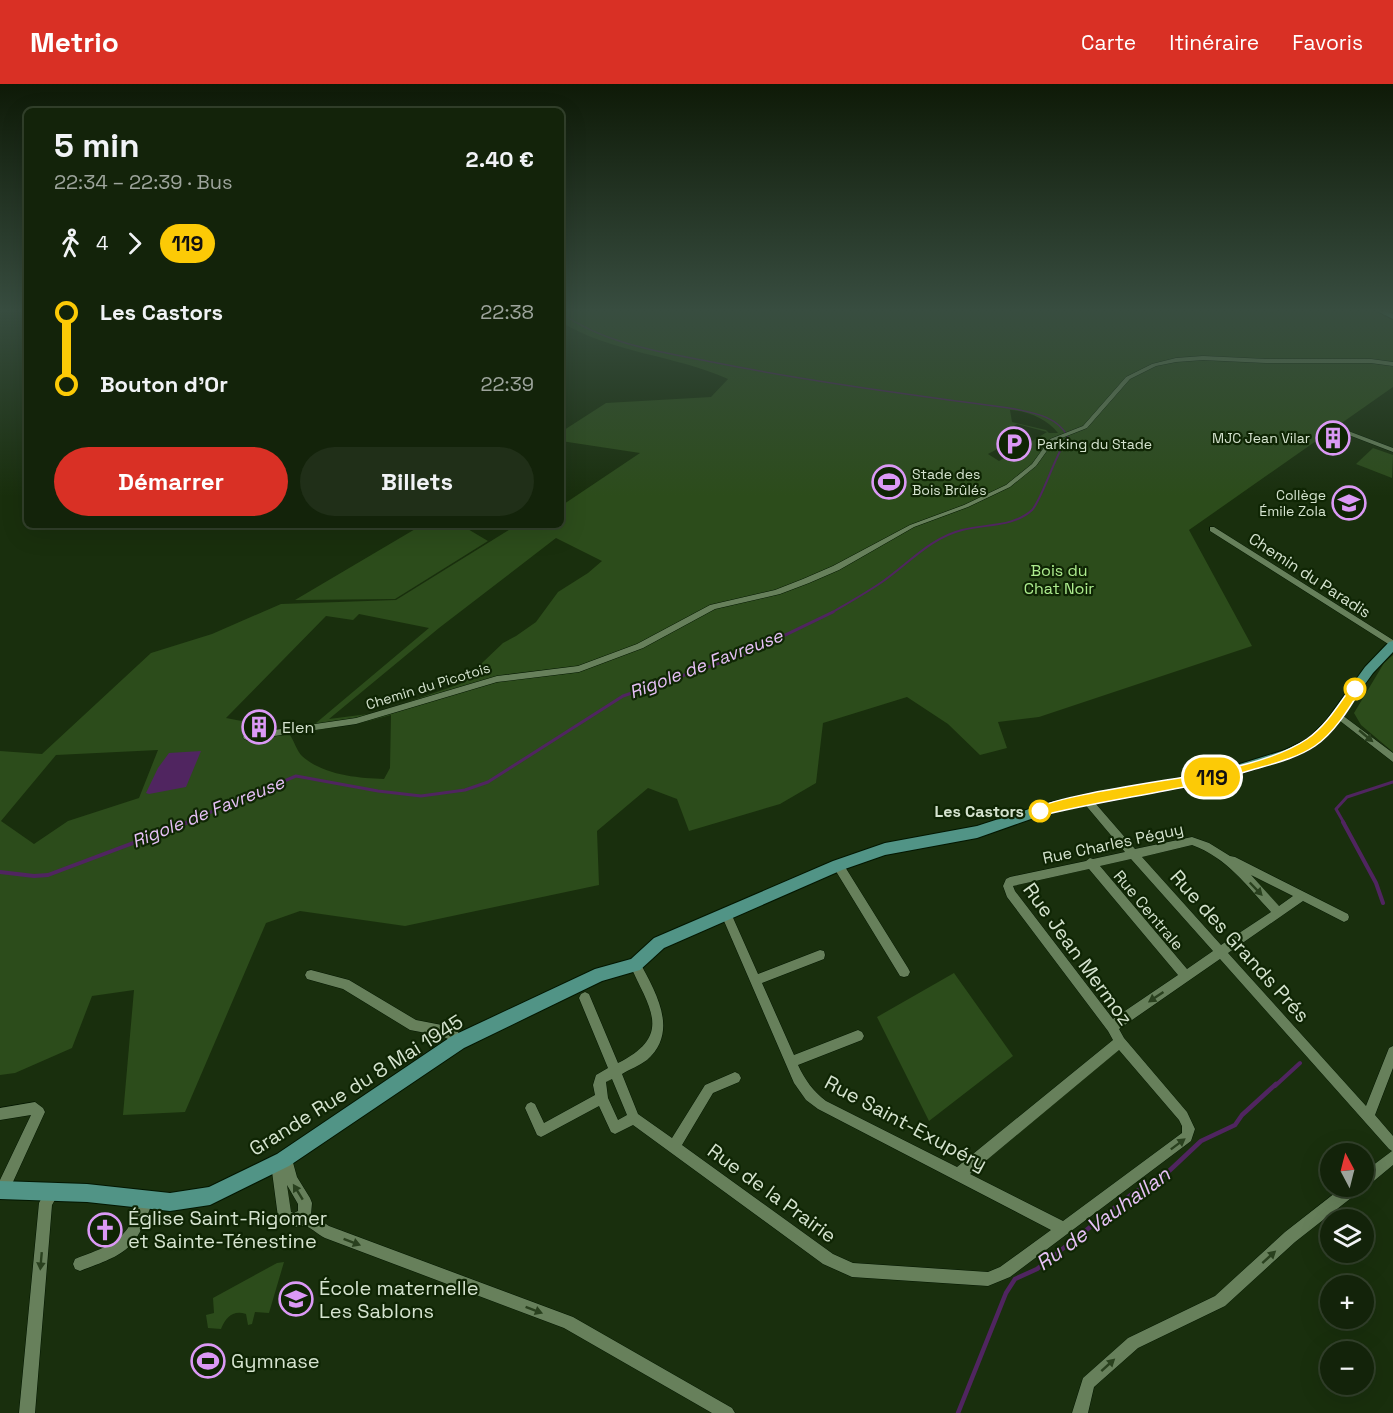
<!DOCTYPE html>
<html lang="fr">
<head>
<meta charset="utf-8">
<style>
  body { margin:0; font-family:"Space Grotesk",sans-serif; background:#202f18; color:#f1f3f6; height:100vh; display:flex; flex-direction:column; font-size:22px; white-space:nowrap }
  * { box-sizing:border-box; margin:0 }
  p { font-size:20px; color:#9da49c }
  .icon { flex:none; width:33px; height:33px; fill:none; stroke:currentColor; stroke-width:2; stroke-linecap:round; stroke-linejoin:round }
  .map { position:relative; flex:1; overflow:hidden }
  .panel { position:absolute; left:24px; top:24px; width:540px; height:420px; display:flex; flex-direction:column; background:#13230a; border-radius:9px; box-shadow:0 6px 24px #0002,0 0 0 2px #32402b }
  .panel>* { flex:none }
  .badge { padding:0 12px; border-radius:20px; font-size:21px; line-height:39px }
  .needle { width:39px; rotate:353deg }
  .controls { position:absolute; left:1320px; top:1059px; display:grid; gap:12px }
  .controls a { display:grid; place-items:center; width:54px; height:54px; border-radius:50%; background:#13230a; box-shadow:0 6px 24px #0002,0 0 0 2px #32402b; font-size:30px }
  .map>.badge { position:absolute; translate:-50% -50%; box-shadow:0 0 0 3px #fff }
  .legs { display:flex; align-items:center; gap:9px; height:66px; padding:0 30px; font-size:20px }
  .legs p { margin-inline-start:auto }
  .summary { display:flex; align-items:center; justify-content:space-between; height:102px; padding:0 30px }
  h1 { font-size:33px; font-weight:800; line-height:45px }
  .primary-button { display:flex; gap:12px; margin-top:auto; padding:12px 30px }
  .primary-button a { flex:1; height:69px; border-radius:36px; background:#d93025; color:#fff; font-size:24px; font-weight:800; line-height:69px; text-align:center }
  .primary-button a+a { background:#202f18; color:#f1f3f6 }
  ul { padding:0 30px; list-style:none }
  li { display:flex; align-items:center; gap:21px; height:72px; font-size:22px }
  li i { display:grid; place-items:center; width:9px; height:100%; margin:0 8px; background:currentColor }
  li i::after { content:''; width:15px; height:15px; margin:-8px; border:4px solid; border-radius:50%; background:#13230a }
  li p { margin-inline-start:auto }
  li:first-child i { background:linear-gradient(#0000 50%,currentColor 0) }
  li:last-child i { background:linear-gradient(currentColor 50%,#0000 0) }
  header { display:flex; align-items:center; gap:36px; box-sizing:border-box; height:84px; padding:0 30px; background:#d93025; color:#fff }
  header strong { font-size:28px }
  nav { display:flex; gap:33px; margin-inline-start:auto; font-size:21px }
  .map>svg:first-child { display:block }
  .green { fill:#2c4c1b; fill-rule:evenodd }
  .water { fill:#502560 }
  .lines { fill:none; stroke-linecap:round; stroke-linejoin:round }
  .stream-far4 { stroke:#502560; stroke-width:1.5 }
  .stream-far3 { stroke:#502560; stroke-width:2 }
  .stream-far2 { stroke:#502560; stroke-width:3 }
  .stream-far1 { stroke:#502560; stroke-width:4 }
  .stream { stroke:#502560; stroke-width:4.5 }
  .minor-casing { stroke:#031600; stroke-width:1 }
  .major-casing { stroke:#031600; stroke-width:2 }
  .minor { fill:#67805b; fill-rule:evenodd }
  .major { fill:#519486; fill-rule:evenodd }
  .oneway { fill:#29401e }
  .line-1 { fill:#fcca06; stroke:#fff; stroke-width:1.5 }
  .stop-1-dot { fill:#fff; stroke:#fcca06; stroke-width:3 }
  .labels { text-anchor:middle; stroke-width:4.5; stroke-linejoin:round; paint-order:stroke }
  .far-poi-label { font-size:14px; fill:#d5e3cf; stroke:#0f2504; text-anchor:end }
  .far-street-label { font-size:14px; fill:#d5e3cf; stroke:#0f2504 }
  .park-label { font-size:16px; fill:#adec8e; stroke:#0f2504 }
  .street-label { font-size:16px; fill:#d5e3cf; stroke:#0f2504 }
  .poi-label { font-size:16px; fill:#d5e3cf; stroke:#0f2504; text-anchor:start }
  .stop-label { font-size:16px; font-weight:bold; fill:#d5e3cf; stroke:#0f2504; text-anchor:end }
  .water-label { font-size:18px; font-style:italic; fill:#e7c1f7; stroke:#0f2504 }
  .near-street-label { font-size:20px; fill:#d5e3cf; stroke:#0f2504 }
  .near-poi-label { font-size:20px; fill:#d5e3cf; stroke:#0f2504; text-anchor:start }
  .near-water-label { font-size:21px; font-style:italic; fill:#e7c1f7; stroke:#0f2504 }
</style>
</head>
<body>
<header>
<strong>Metrio</strong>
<nav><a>Carte</a><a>Itinéraire</a><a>Favoris</a></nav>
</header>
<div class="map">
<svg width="1393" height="1329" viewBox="0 0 1393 1329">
  <rect width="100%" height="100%" fill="#192f0d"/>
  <path class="green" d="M561 226H1385L1393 229V303L1189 446 1252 562 1039 633 998 638 1007 664 980 671 948 640 907 613 823 639 816 699 780 720 689 747 677 715 648 704 597 747 599 801 405 842 300 827 266 839 185 1028 123 1031 134 906 92 912 72 964 15 989 0 991V667L42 670 151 569 212 550 281 520 396 516 517 441H561V422L640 369 561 357V348L606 319 711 313 728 295C675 271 611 269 561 238ZM1010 326C1028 327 1047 335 1058 349H1049L1046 346 1012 338ZM1017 340 1047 348 999 377 988 370 1003 362 1001 349ZM556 454 602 477 588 489 558 508 536 538 516 552 503 559 460 600 376 629 329 635 439 544ZM359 530 429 544 316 639 267 647 268 642 226 634 326 532 353 536ZM391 631 390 684 384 695C357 694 323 691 302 672 297 667 294 657 290 651L361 639ZM158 666 139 714 68 737 34 760 1 737 56 671Z
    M1373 364 1393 371 1392 394 1356 380Z
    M422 441H461L488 457 395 515 295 516Z
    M1393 571V668L1361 641 1354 629 1384 579Z
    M954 889 1013 972 929 1037 877 933Z
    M284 1178 269 1229 255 1228 252 1240 248 1241 246 1230C233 1226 226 1233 221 1245L208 1244 206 1231 214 1229 213 1214 277 1179Z"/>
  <path class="water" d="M201 667 186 703 149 710 146 709 158 684 169 669Z"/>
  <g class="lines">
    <path class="stream-far4" d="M561 229C605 260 660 268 712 278 812 298 914 311 1015 325 1035 329 1058 333 1068 353L1063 361"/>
    <path class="stream-far3" d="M831 529C848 519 866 509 882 498 908 480 930 454 962 446 985 440 1014 443 1032 426 1041 417 1054 375 1064 360"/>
    <path class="stream-far2" d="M185 739 296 692 378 707 421 712 465 706 488 698 623 612 746 570 833 528
      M1344 739 1336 725 1347 713 1393 698"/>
    <path class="stream-far1" d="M1343 738 1376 799 1383 819
      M0 788 34 792 48 791 189 738
      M1275 1002 1300 979"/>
    <path class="stream" d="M958 1329 1006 1209 1015 1195 1037 1185 1132 1110 1168 1088 1201 1057 1235 1041 1242 1031 1276 1000"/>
    <defs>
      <path id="minor" d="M1203 272 1266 275H1371L1393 278V282L1371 279H1266L1203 276 1176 278 1156 282 1130 295 1087 344 1054 357 1036 382 1010 403 968 423 914 443 839 486 809 499 780 510 715 525 643 564 579 588 497 598 356 640 247 656 244 655 243 653 244 651 247 650 356 634 497 592 578 582 637 560 710 521 775 506 803 495 833 482 910 441 964 421 1006 401 1032 380 1050 355 1083 342 1126 293 1152 280 1176 274Z
        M1335 342 1393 364V368L1333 345V343Z
        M1210 443H1214L1393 556V563L1210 447Z
        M1338 628 1393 669V678L1335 633 1334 631Z
        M1086 711 1089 712 1135 765 1192 753 1209 759 1230 772 1235 773 1348 830 1349 833 1348 836 1344 838 1303 817 1228 869 1366 1022 1389 964 1393 962V984L1375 1031 1393 1052V1081L1369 1101 1364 1102V1088L1392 1067 1389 1065 1220 875 1119 945 1124 954 1187 1028 1195 1045 1191 1057 1010 1193 988 1202 852 1193 823 1180 633 1041 615 1050 611 1048 599 1022 545 1051 541 1053 537 1051 525 1024 527 1020 531 1018 535 1020 544 1039 595 1011 593 1001 596 991 608 984 579 914 581 910 585 908 589 910 618 979C674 951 649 924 630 881L631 877 635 876 639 877C655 907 680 947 647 976 639 982 630 985 622 990L638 1030 672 1054 705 1001 735 988 739 990 741 994 739 998 713 1009 682 1061 833 1170 853 1179 988 1188 1000 1183 1051 1146 818 1025 806 1016 794 999 721 830 722 827 726 825 730 827 758 890 820 866 824 867 825 871 824 875 762 899 794 971 858 946 862 948 864 952 862 956 798 981C805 996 813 1007 826 1017L957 1083 1113 956 1108 947 1007 813 1003 802 1006 795 1010 793 1086 777 1090 774 1093 775 1125 768 1083 718 1081 715 1083 712ZM1192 761C1226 773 1247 802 1271 828L1221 861 1142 773ZM1131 775 1213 867 1187 885 1100 782ZM1089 785 1178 891 1113 935 1015 807 1013 802ZM1251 791 1293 812 1279 822ZM1119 966 1179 1036 1182 1042V1049L1063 1137 970 1090ZM612 995 627 1031 618 1036 608 1014 606 998Z
        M838 777 842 778 908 884 910 888 908 892 904 893 900 892 834 784 833 781 834 778Z
        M311 886 349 896 416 936 447 942 458 948 464 958 462 962 458 964 454 962 450 956 442 952 410 946 343 905 307 895 305 891 307 887Z
        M35 1018 43 1024 45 1028 7 1111 2 1113 0 1112V1096L31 1031 0 1036V1024Z
        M283 1070 292 1075 297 1093 310 1114 312 1119 311 1130 329 1142 573 1233 732 1324 735 1329H712L564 1244 325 1154C314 1149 308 1138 296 1143L280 1138 278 1133 271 1080 272 1075ZM287 1101 298 1120V1127L294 1129 291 1128Z
        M53 1100 58 1102 60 1107 52 1121 35 1329H19L39 1119 48 1102Z
        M1344 1102H1361L1360 1107 1295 1158 1225 1222 1138 1264 1094 1303 1088 1329H1072L1083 1294 1128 1254 1215 1212 1285 1148Z
        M146 1109 151 1111 153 1116C136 1166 128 1169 80 1187L75 1185 73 1180 75 1175C97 1166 119 1161 131 1139 135 1130 138 1120 141 1111Z"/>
      <path id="major" d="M1375 226H1383L1393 230V235Z
        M1393 557V568L1373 589 1334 643 1316 661 1293 673 1217 697 1051 728 977 754 885 771 842 786 664 864 640 886 602 897 464 964 289 1082 210 1121 170 1127 87 1118 0 1115V1097L87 1100 170 1109 209 1103 277 1070 452 952 595 885 631 875 654 854 833 777 885 759 977 742 1051 718 1217 687 1285 666 1308 655 1326 637 1365 583 1389 558Z"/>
    </defs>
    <use href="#minor" class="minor-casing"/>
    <use href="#major" class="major-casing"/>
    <use href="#minor" class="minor"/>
    <use href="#major" class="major"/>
  </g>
  <defs><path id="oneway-solid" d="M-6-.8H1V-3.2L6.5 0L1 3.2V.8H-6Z" transform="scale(1.5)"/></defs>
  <g class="oneway">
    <use href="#oneway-solid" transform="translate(1366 652) rotate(40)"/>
    <use href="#oneway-solid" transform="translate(1256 805) rotate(46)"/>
    <use href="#oneway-solid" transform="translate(1156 913) rotate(146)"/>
    <use href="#oneway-solid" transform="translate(1178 1060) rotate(-37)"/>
    <use href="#oneway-solid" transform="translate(298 1108) rotate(-122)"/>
    <use href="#oneway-solid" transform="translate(352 1158) rotate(21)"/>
    <use href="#oneway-solid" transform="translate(1269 1173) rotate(-42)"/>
    <use href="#oneway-solid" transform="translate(41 1177) rotate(95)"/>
    <use href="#oneway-solid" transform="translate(534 1226) rotate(21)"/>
    <use href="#oneway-solid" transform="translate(1108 1281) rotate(-42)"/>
  </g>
  <linearGradient id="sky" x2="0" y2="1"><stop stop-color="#0e1a07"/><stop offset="0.55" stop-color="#384d40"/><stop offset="1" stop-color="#384d40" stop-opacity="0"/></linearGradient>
  <rect width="1393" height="412" fill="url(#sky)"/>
  <path class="line-1" d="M1355 601 1361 605C1349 625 1334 649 1315 662 1297 674 1276 679 1255 685 1185 707 1111 714 1040 732L1034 727C1043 712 1190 694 1217 687 1246 681 1282 672 1307 655 1326 642 1339 620 1352 602Z"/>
  <defs>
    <symbol id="building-ring" viewBox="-11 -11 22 22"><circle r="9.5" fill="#0f2504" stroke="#db99f5" stroke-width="1.5"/><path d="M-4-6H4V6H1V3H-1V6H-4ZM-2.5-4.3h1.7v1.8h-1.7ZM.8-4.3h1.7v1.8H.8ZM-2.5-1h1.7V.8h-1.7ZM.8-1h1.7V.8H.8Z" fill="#db99f5"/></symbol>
    <symbol id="parking-ring" viewBox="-11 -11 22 22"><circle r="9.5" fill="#0f2504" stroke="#db99f5" stroke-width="1.5"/><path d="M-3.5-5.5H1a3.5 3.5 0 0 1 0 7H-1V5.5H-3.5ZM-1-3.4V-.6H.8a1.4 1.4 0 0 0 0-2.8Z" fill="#db99f5"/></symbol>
    <symbol id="stadium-ring" viewBox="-11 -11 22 22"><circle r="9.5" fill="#0f2504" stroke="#db99f5" stroke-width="1.5"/><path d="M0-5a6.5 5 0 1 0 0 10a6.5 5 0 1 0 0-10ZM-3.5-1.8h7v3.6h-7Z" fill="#db99f5"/></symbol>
    <symbol id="school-ring" viewBox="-11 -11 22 22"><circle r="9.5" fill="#0f2504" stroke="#db99f5" stroke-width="1.5"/><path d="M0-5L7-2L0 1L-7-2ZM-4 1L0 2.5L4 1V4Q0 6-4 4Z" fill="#db99f5"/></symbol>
    <symbol id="church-ring" viewBox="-11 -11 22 22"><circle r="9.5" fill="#0f2504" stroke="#db99f5" stroke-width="1.5"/><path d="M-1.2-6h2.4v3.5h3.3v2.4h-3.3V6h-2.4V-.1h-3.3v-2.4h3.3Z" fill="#db99f5"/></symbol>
  </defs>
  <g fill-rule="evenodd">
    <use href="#building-ring" x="1314" y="335" width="38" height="38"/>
    <use href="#parking-ring" x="995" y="341" width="38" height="38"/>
    <use href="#stadium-ring" x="870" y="379" width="38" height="38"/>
    <use href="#school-ring" x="1330" y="400" width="38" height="38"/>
    <use href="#building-ring" x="240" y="624" width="38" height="38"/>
    <use href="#church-ring" x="86" y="1127" width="38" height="38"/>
    <use href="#school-ring" x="277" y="1196" width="38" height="38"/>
    <use href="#stadium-ring" x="189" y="1258" width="38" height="38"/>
  </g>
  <g class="stop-1-dot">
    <circle cx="1355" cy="605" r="10"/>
    <circle cx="1040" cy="727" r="10"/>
  </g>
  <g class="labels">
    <g class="far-poi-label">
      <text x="1310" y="359">MJC Jean Vilar</text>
      <text x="1037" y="365" text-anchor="start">Parking du Stade</text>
      <text x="912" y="395" text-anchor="start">Stade des<tspan x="912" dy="16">Bois Brûlés</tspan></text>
      <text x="1326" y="416">Collège<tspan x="1326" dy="16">Émile Zola</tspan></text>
    </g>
    <g class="far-street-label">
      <text transform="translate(428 602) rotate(-17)" y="5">Chemin du Picotois</text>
    </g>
    <g class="park-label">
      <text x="1059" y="492">Bois du<tspan x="1059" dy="18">Chat Noir</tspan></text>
    </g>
    <g class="street-label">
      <text transform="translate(1310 491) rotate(33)" y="6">Chemin du Paradis</text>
      <text transform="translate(1113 759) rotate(-12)" y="6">Rue Charles Péguy</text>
      <text transform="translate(1149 826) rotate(50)" y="6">Rue Centrale</text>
    </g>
    <g class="poi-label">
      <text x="282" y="649">Elen</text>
    </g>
    <g class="stop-label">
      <text x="1024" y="733">Les Castors</text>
    </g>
    <g class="water-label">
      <text transform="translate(706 580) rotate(-21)" y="6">Rigole de Favreuse</text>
      <text transform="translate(208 728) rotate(-22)" y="6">Rigole de Favreuse</text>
    </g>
    <g class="near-street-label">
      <text transform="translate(1240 862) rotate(48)" y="7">Rue des Grands Prés</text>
      <text transform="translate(1078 870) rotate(54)" y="7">Rue Jean Mermoz</text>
      <text transform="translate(356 1001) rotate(-32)" y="7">Grande Rue du 8 Mai 1945</text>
      <text transform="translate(906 1039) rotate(28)" y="7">Rue Saint-Exupéry</text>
      <text transform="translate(772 1109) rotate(36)" y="7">Rue de la Prairie</text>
    </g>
    <g class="near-poi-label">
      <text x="128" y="1141">Église Saint-Rigomer<tspan x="128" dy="23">et Sainte-Ténestine</tspan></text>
      <text x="319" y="1211">École maternelle<tspan x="319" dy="23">Les Sablons</tspan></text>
      <text x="231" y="1284">Gymnase</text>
    </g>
    <g class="near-water-label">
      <text transform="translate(1103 1135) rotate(-36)" y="7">Ru de Vauhallan</text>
    </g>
  </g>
</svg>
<div class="controls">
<a><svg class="needle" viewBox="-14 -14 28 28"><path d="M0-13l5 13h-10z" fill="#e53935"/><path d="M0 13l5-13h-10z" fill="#9da49c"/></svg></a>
<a><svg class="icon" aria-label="layers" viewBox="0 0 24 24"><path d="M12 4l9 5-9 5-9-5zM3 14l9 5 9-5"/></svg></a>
<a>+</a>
<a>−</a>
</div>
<b class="badge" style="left:1212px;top:693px;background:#fcca06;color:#111">119</b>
<section class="panel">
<div class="summary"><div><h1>5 min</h1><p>22:34 – 22:39 · Bus</p></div><b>2.40 €</b></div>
<div class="legs"><svg class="icon" aria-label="walk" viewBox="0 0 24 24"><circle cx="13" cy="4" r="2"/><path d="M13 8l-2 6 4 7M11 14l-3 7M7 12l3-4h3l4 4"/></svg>4<svg class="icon" aria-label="forward" viewBox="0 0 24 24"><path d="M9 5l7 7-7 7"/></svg><b class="badge" style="background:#fcca06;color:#111">119</b></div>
<ul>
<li><i style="color:#fcca06"></i><b>Les Castors</b><p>22:38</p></li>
<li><i style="color:#fcca06"></i><b>Bouton d'Or</b><p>22:39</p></li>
</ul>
<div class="primary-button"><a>Démarrer</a><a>Billets</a></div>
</section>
</div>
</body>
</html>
